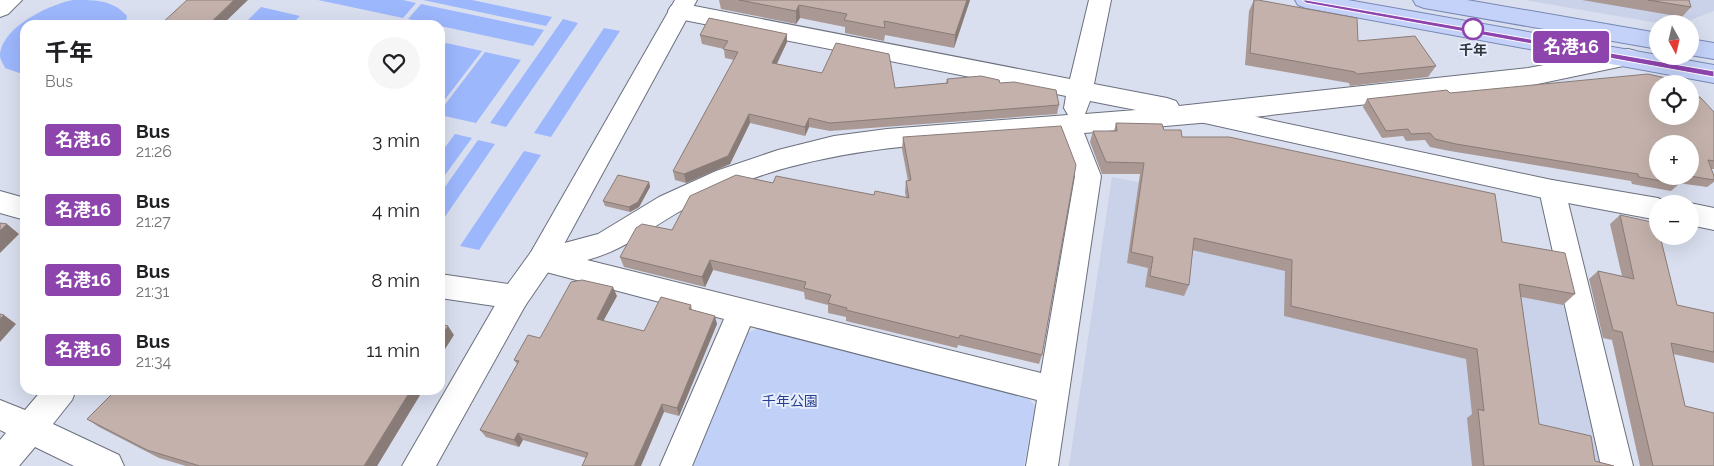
<!DOCTYPE html>
<html lang="en">
<head>
<meta charset="utf-8">
<style>
  body { margin:0; font-family:Raleway,"Noto Sans JP",sans-serif; background:#f6f6f6; color:#202124; height:100vh; display:flex; flex-direction:column; font-size:19px; white-space:nowrap }
  * { box-sizing:border-box; margin:0 }
  p { font-size:16px; color:#757577 }
  .icon { flex:none; width:28px; height:28px; fill:none; stroke:currentColor; stroke-width:2; stroke-linecap:round; stroke-linejoin:round }
  .map { position:relative; flex:1; overflow:hidden }
  .sheet { position:absolute; left:20px; top:20px; width:425px; height:375px; display:flex; flex-direction:column; background:#fff; border-radius:15px; box-shadow:0 5px 20px #0002 }
  .sheet>* { flex:none }
  .badge { padding:0 10px; border-radius:4px; font-size:18px; line-height:32px }
  .needle { width:32px; rotate:172deg }
  .tools { position:absolute; left:1649px; top:15px; display:grid; gap:10px }
  .tools a { display:grid; place-items:center; width:50px; height:50px; border-radius:50%; background:#fff; box-shadow:0 5px 20px #0002; font-size:25px }
  .map>.badge { position:absolute; translate:-50% -50%; box-shadow:0 0 0 2px #fff }
  .round { display:grid; place-items:center; flex:none; width:52px; height:52px; border-radius:26px; background:#f6f6f6 }
  .summary { display:flex; align-items:center; justify-content:space-between; height:85px; padding:0 25px }
  h1 { font-size:24px; font-weight:700; line-height:38px }
  ul { padding:0; list-style:none }
  li { display:flex; align-items:center; gap:15px; height:70px; padding:0 25px }
  li div { flex:1 }
  li b { display:block; font-size:19px }
  li em { font-style:normal }
  li .badge { min-width:55px; font-weight:700; text-align:center }
  .map>svg:first-child { display:block }
  .built { fill:#cad2e9 }
  .green { fill:#c0d0f7 }
  .water { fill:#9db7fd }
  .lines { fill:none; stroke-linecap:round; stroke-linejoin:round }
  .minor-casing { stroke:#6b707e; stroke-width:2 }
  .tertiary-casing { stroke:#6b707e; stroke-width:2 }
  .primary-casing { stroke:#7788b4; stroke-width:2 }
  .minor { fill:#fff; fill-rule:evenodd }
  .tertiary { fill:#fff; fill-rule:evenodd }
  .primary { fill:#c4d2f9; fill-rule:evenodd }
  .wall { fill:#a99894; fill-rule:evenodd }
  .shaded-wall { fill:#897c78 }
  .building { fill:#c4b1ac; stroke:#897c78 }
  .line { fill:#8e44ad; stroke:#fff }
  .stop-dot { fill:#fff; stroke:#8e44ad; stroke-width:2.5 }
  .labels { text-anchor:middle; stroke-width:4; stroke-linejoin:round; paint-order:stroke }
  .stop-label { font-size:14px; font-weight:bold; fill:#32353b; stroke:#e6edfc }
  .park-label { font-size:14px; fill:#293f8f; stroke:#e6edfc }
</style>
</head>
<body>
<div class="map">
<svg width="1714" height="466" viewBox="0 0 1714 466">
  <rect width="100%" height="100%" fill="#d9dfef"/>
  <path class="built" d="M1525 0H1714V11L1680 24H1663Z
    M1112 177 1554 264 1601 466H1069Z"/>
  <path class="green" d="M761 327 1025 394 1035 406 1024 466H693L748 333Z"/>
  <path class="water" d="M73 0C96 0 113 0 127 16L125 25H25V75L5 68C4 65 1 61 0 57 0 27 51 4 73 0Z
    M318 0H403L416 3 403 18Z
    M423 0H472L552 17 546 26Z
    M421 4 544 30 533 46 408 19Z
    M261 7 300 16 291 25H243Z
    M563 19 578 23 506 127 490 123Z
    M604 28 620 31 551 137 534 133Z
    M446 43 482 51 440 106V50Z
    M485 52 521 60 476 123 440 115V111Z
    M455 134 472 138 440 182V154Z
    M478 140 495 144 440 224V194Z
    M524 151 541 155 479 250 460 246Z"/>
  <g class="lines">
    <defs>
      <path id="minor" d="M0 0H22L8 14 0 17Z
        M1089 0H1111L1094 84 1167 98 1176 101 1179 106 1528 68 1628 49 1636 51 1640 57 1636 63 1628 65 1528 86 1200 123 1084 133 1101 176 1058 466H1026L1037 400 750 326 692 466H660L724 319 531 268 527 260 531 252 598 234 659 197 716 171 778 150 834 136 887 129 1068 115 1064 108 1066 96 679 19 671 16 668 11 671 6 679 3 1070 79ZM1090 101 1136 110 1085 114ZM1059 135 1075 176 1041 373 587 260C622 251 646 231 677 213 695 203 716 193 735 185 838 144 951 143 1059 135Z
        M1552 180 1561 183 1565 190 1633 466H1601L1539 190 1543 183Z
        M0 191 25 198V220L0 213Z
        M440 274 515 285 525 288 529 297 525 306 515 309 440 298Z
        M42 390H76L72 400 53 424 119 455 124 466H74L35 447 19 466H0V440L6 433 0 430V400L25 410Z"/>
      <path id="tertiary" d="M675 0H697L551 268 525 306 436 466H402L505 288 531 252Z
        M1200 105 1552 180 1658 198 1669 204H1658V220L1552 200 1191 120 1188 114 1191 108Z
        M1690 203 1714 208V230L1690 225Z"/>
      <path id="primary" d="M1295 0H1348L1714 65V83L1306 8 1298 5Z
        M1413 0H1467L1658 33V49L1424 8 1416 5Z
        M1690 39 1714 43V59L1690 55Z"/>
    </defs>
    <use href="#minor" class="minor-casing"/>
    <use href="#tertiary" class="tertiary-casing"/>
    <use href="#primary" class="primary-casing"/>
    <use href="#minor" class="minor"/>
    <use href="#tertiary" class="tertiary"/>
    <use href="#primary" class="primary"/>
  </g>
  <path class="wall" d="M719 0H970L954 48 885 35 884 41 845 33V27L800 18 796 24 721 9Z
    M1254 0 1358 41 1436 66 1428 77 1350 86 1349 83 1245 65 1249 11Z
    M1582 0H1689L1691 7 1682 17Z
    M787 34V42L777 64 895 88 946 83 947 79 1000 83 1059 105 1057 114 830 131 809 127 805 136 750 123 730 164 686 183 675 180 673 171 734 60 725 58 724 49 702 44 700 35Z
    M1658 84 1714 112V169H1711L1714 176V182L1707 187 1678 183 1679 184 1671 191 1632 184 1631 181 1450 151 1430 147 1425 140 1406 141 1403 136 1382 138 1363 107 1367 99 1450 93ZM1658 144 1690 176H1658Z
    M1116 123 1164 130 1182 137 1502 242 1575 294 1563 305 1521 297 1539 424 1595 461 1614 466H1472L1467 418 1472 414 1466 359 1284 316 1285 271 1192 250 1189 285 1184 296 1145 287 1148 268 1127 263 1140 174H1102L1090 142 1093 131H1114Z
    M903 137 1042 355 1039 364 958 345 957 348 846 321V317L828 313V305L805 299 804 292 713 270 705 287 624 267 620 257 672 230 773 183 874 195 906 198 905 192 906 181H908L902 149Z
    M649 182 650 187 639 207 630 212 605 206 603 201Z
    M1620 215 1677 305 1714 313V363L1673 354 1685 406 1714 466H1640L1612 340 1603 338 1589 279 1598 271 1622 276 1610 224Z
    M617 296 603 321 644 331 691 305 692 310 717 324 679 416 664 412 586 458 523 440 519 447 486 437 480 430 517 364 514 360 540 338Z
    M115 390H423L377 466H186L159 458 99 427 87 419 116 390Z"/>
  <path class="shaded-wall" d="M234 0H248L222 25H208Z
    M967 0H970L954 48 955 35Z
    M799 5 800 18 796 24V11Z
    M787 34V42L773 71 772 63Z
    M749 114 750 123 730 164 686 183 684 174Z
    M809 118V127L805 136V127Z
    M649 182 650 187 639 207 630 212 629 207Z
    M7 224 19 234 0 253V231Z
    M710 260 713 270 705 287 702 277Z
    M613 287 617 296 600 327 597 319Z
    M4 315 16 324 0 342V319Z
    M715 316 717 324 679 416 677 408Z
    M448 326 454 335 440 357V338Z
    M411 390H423L377 466H364Z
    M662 404 664 412 641 466H634Z
    M518 433 523 440 519 447 514 440Z"/>
  <path class="building" d="M187 0H234L208 25H160Z
    M739 0H967L955 35 884 21 885 28 844 20 847 14 799 5 796 11Z
    M1254 0H1258L1357 18 1358 41 1415 36 1436 66 1357 74 1355 72 1250 53Z
    M1648 0H1689L1691 7Z
    M709 18 787 34 772 63 822 73 836 43 889 54 895 88 948 83 947 79 981 76 999 80 1000 83 1014 82 1056 90 1059 105 830 123 809 118 805 127 749 114 728 156 684 174 673 171 738 52 723 49 728 41 700 35Z
    M1648 74 1675 80 1678 84H1658V116H1690V97L1691 98 1700 97 1714 112V161L1708 160 1714 176V180L1690 176V144H1658V176H1676L1679 184 1639 177 1638 174 1456 144 1435 139 1430 133 1411 134 1408 129 1386 131 1367 99 1447 90 1450 93Z
    M1116 123 1162 124 1164 130H1181L1182 137H1229L1495 194 1502 242 1565 253 1575 294 1519 284 1539 424 1591 436 1595 461 1614 466H1484L1478 409 1484 411 1477 349 1291 306 1292 260 1194 238 1189 285 1150 276 1153 257 1131 252 1144 163 1106 162 1093 131H1117Z
    M1061 126 1076 165 1042 355 960 335 959 338 846 310 847 308 828 303 831 295 804 288 806 282 710 260 702 277 620 257 636 228 642 224 672 230 690 196 736 175 773 183 776 176 874 195 875 191 909 198 906 181 911 180 903 137Z
    M618 175 649 182 638 202 629 207 603 201Z
    M1620 215 1656 223 1658 228V236H1660L1677 305 1714 313V352L1671 343 1685 406 1714 413V466H1653L1622 332 1613 330 1598 271 1634 279Z
    M0 223 7 224 0 231Z
    M582 280 613 287 597 319 644 331 661 297 691 305 689 309 715 316 677 408 662 404 634 466H582L588 453 518 433 514 440 480 430 519 361 514 360 528 335 540 338 571 282Z
    M0 314 4 315 0 319Z
    M440 324 448 326 440 338Z
    M116 390H411L364 466H200L147 450 87 419Z"/>
  <path class="line" d="M1302 0H1306L1714 71V77L1306 3Z"/>
  <circle class="stop-dot" cx="1473" cy="29" r="10"/>
  <g class="labels">
    <g class="stop-label">
      <text x="1473" y="55">千年</text>
    </g>
    <g class="park-label">
      <text x="790" y="406">千年公園</text>
    </g>
  </g>
</svg>
<div class="tools">
<a><svg class="needle" viewBox="-14 -14 28 28"><path d="M0-13l5 13h-10z" fill="#e53935"/><path d="M0 13l5-13h-10z" fill="#757577"/></svg></a>
<a><svg class="icon" aria-label="locate" viewBox="0 0 24 24"><circle cx="12" cy="12" r="6"/><path d="M12 2v4M12 18v4M2 12h4M18 12h4"/></svg></a>
<a>+</a>
<a>−</a>
</div>
<b class="badge" style="left:1571px;top:47px;background:#8e44ad;color:#fff">名港16</b>
<section class="sheet">
<div class="summary"><div><h1>千年</h1><p>Bus</p></div><a class="round"><svg class="icon" aria-label="heart" viewBox="0 0 24 24"><path d="M12 20l-8-8c-3-5 5-10 8-4 3-6 11-1 8 4z"/></svg></a></div>
<ul>
<li><span class="badge" style="background:#8e44ad;color:#fff">名港16</span><div><b>Bus</b><p>21:26</p></div><em>3 min</em></li>
<li><span class="badge" style="background:#8e44ad;color:#fff">名港16</span><div><b>Bus</b><p>21:27</p></div><em>4 min</em></li>
<li><span class="badge" style="background:#8e44ad;color:#fff">名港16</span><div><b>Bus</b><p>21:31</p></div><em>8 min</em></li>
<li><span class="badge" style="background:#8e44ad;color:#fff">名港16</span><div><b>Bus</b><p>21:34</p></div><em>11 min</em></li>
</ul>
</section>
</div>
</body>
</html>
